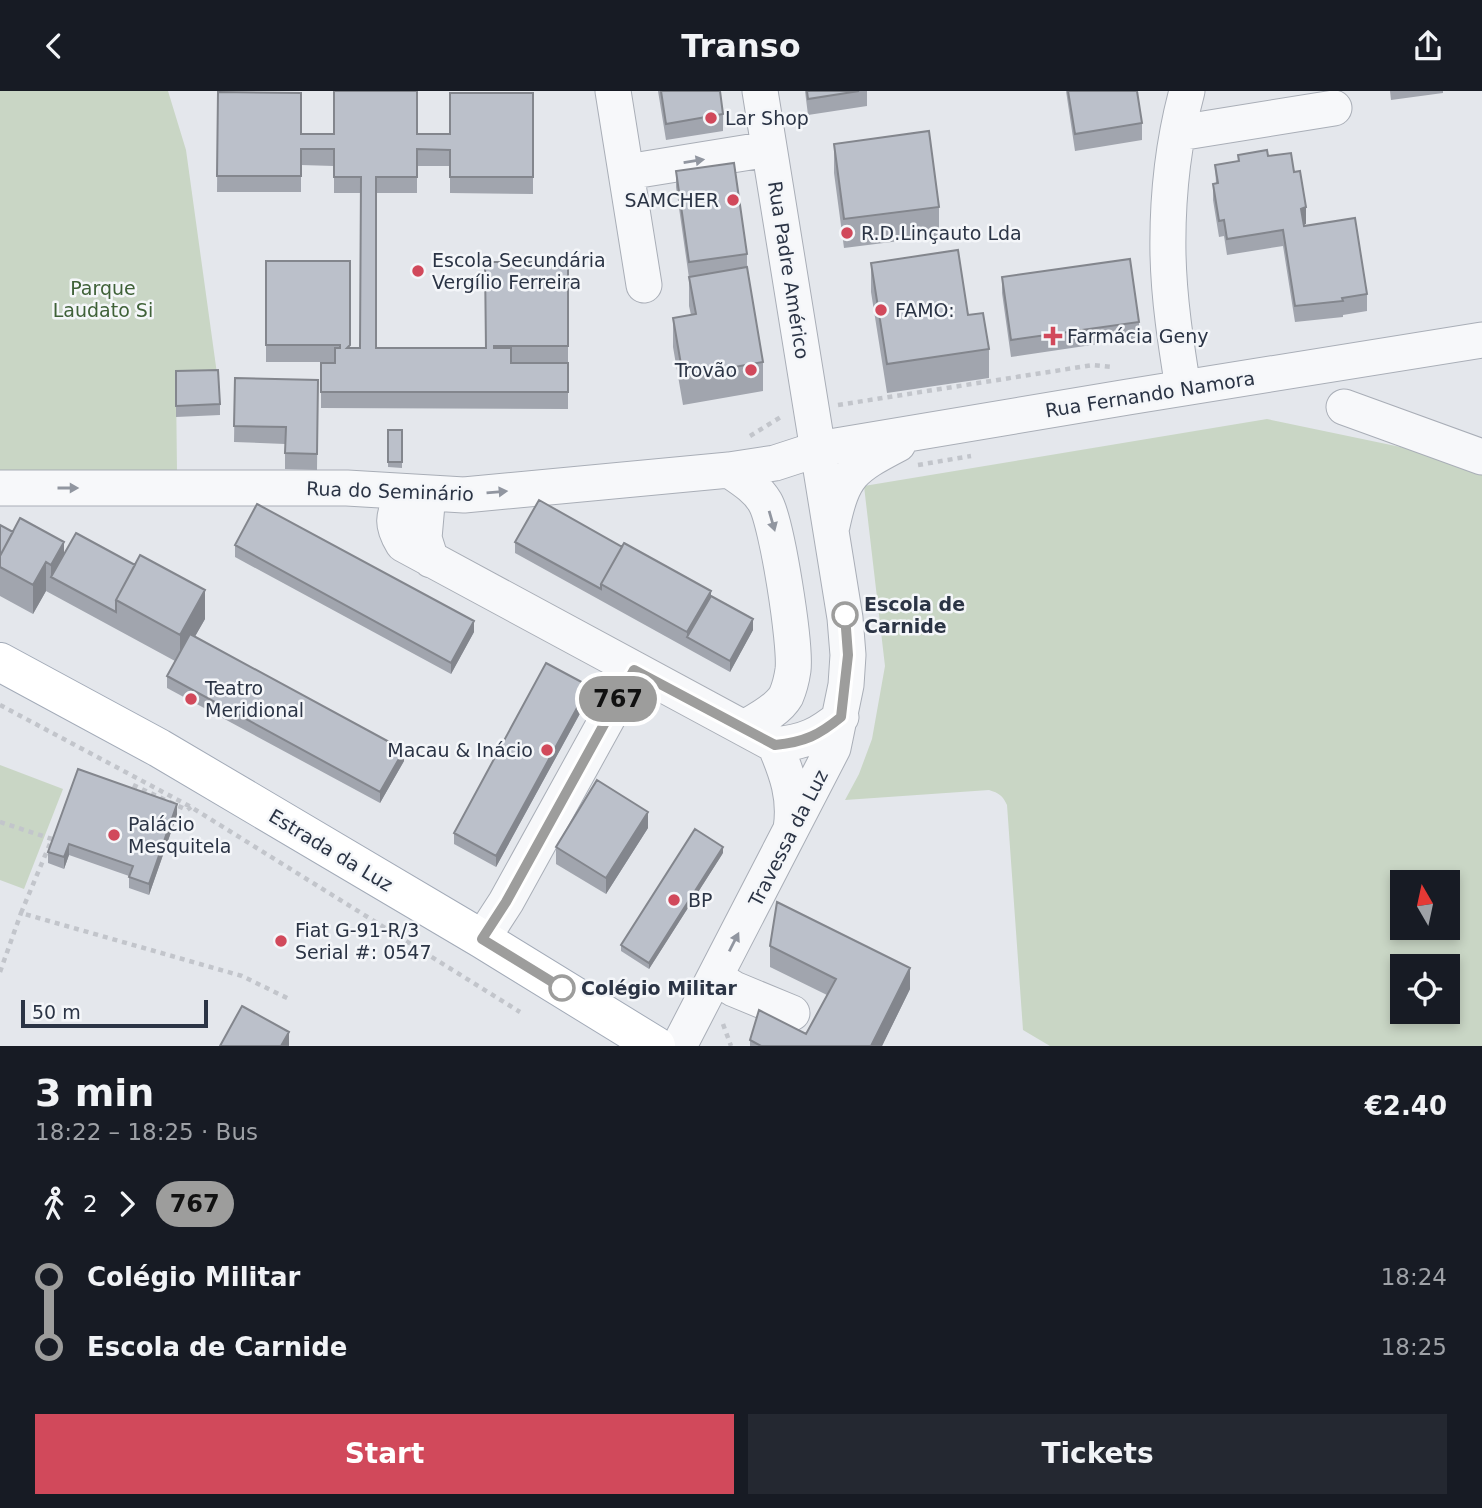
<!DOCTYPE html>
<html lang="en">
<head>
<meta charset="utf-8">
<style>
  body { margin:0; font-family:"DejaVu Sans",sans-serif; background:#242831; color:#f1f3f6; height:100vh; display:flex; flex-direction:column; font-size:26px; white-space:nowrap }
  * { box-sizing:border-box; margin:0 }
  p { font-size:23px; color:#9ea1a6 }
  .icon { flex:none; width:38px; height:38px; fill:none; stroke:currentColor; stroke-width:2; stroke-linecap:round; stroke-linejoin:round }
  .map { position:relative; height:955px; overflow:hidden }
  .panel { display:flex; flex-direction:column; background:#171b24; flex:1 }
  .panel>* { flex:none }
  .badge { padding:0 14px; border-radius:23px; font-size:24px; line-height:46px }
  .needle { width:46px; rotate:351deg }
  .controls { position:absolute; left:1390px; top:779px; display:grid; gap:14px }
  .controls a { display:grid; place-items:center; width:70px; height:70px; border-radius:0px; background:#171b24; box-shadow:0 4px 10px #0003; font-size:35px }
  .scale { position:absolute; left:21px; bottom:18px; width:187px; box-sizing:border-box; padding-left:7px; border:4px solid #2b3445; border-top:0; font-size:19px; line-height:24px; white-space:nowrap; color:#2b3445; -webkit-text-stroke:5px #f4f6f9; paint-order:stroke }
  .map>.badge { position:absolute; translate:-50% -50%; box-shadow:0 0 0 4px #fff }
  .legs { display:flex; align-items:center; gap:10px; height:77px; padding:0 35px; font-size:23px }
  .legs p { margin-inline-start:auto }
  .overview { display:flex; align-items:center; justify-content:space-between; height:119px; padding:0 35px }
  h1 { font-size:38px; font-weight:800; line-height:52px }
  .primary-button { display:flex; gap:14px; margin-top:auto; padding:14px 35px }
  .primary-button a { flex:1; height:80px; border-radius:0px; background:#d1495b; color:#fff; font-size:28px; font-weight:800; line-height:80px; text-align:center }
  .primary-button a+a { background:#242831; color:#f1f3f6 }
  ul { padding:0 35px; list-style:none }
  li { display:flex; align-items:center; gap:24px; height:70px; font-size:26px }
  li i { display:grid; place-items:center; width:10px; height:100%; margin:0 9px; background:currentColor }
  li i::after { content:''; width:18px; height:18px; margin:-9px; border:5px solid; border-radius:50%; background:#171b24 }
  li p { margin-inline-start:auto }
  li:first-child i { background:linear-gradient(#0000 50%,currentColor 0) }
  li:last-child i { background:linear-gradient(currentColor 50%,#0000 0) }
  header { display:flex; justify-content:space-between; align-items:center; height:91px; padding:0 35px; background:#171b24; font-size:32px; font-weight:800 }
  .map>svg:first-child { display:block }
  .green { fill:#c9d6c5; fill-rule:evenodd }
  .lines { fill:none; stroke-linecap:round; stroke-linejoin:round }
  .minor-casing { stroke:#a9aeb7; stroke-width:37 }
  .major-casing { stroke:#a3abb8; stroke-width:40 }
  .path { stroke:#c2c5cb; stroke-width:4.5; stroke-dasharray:5 5; stroke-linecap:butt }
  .minor { stroke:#f7f8fa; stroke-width:35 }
  .major { stroke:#fff; stroke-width:38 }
  .wall { fill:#a1a5ae }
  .shaded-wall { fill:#83868d }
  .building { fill:#bbc0ca; stroke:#83868d; stroke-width:2 }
  .oneway { fill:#9196a0 }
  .line-1-casing { stroke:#fff; stroke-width:16 }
  .line-1 { stroke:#9d9d9c; stroke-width:10 }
  .poi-dot { fill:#d1495b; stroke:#f4f6f9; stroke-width:2.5 }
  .stop-1-dot { fill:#fff; stroke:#9d9d9c; stroke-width:3.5 }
  .labels { text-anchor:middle; stroke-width:5; stroke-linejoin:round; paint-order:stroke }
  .poi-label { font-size:19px; fill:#2b3445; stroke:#f4f6f9; text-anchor:start }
  .street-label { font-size:19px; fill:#2b3445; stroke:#f4f6f9 }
  .park-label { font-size:19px; fill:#3f6138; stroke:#f4f6f9 }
  .stop-label { font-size:19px; font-weight:bold; fill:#2b3445; stroke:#f4f6f9; text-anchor:start }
</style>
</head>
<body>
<header><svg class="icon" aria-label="back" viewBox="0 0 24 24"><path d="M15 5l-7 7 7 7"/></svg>Transo<svg class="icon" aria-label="share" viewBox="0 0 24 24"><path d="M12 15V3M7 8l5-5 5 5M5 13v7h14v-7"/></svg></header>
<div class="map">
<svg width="1482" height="955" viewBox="0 0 1482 955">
  <rect width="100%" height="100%" fill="#e4e7ec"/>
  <path class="green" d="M0 0H168L186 59 218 290 176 292 177 381 0 380Z
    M1267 328 1439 364 1482 381V955H1050L1023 939 1007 714C1003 705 999 702 989 699L845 709 859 683 872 648 885 575 864 395ZM1402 791H1447V836H1402ZM1402 875H1447V920H1402Z
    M0 674 63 698 24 798 0 789Z"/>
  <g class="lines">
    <defs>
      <path id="minor" d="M613 0 644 194
        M1179 42 1334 17
        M627 81 769 58
        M1183 297C1176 253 1169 209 1168 164 1167 110 1173 52 1187 0
        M1344 316 1482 366
        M729 379C742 388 757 397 765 411 777 431 796 554 793 579 792 586 789 598 786 605 778 619 758 629 744 637
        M0 397H347L464 404 729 379 775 372 818 358 1128 306 1482 249
        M404 401C395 424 389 430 403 453L775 654
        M428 402 424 447 431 469
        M832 435C843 383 852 377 898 353
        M775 654C787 682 796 707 791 738
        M775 654C805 651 819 644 841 626
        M482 848 506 811 634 579
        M716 887 734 898 792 922
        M679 955 833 657 846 594 848 564 845 527 760 0"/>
      <path id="major" d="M0 571 159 657 482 848 656 955"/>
    </defs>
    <use href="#minor" class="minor-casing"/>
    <use href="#major" class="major-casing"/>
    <path class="path" d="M838 314 1093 274 1112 276
      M750 345 784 324
      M918 374 971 365
      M0 614 191 716 520 921
      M133 694 187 719 191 716
      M0 731 52 748 21 822 242 885 289 908
      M0 881 21 822
      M723 933 731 955"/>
    <use href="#minor" class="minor"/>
    <use href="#major" class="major"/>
  </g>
  <path class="wall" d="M658 0H720L723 23V40L666 49Z
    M805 0H867V15L808 24Z
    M1066 0H1137L1142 32V49L1075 60Z
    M1390 0H1443V2L1391 9Z
    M218 1 301 43H450L533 2V103L450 102V75H417V102H376V257H486L568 171V271H511L568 272V318L321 317V272H335V271H266V170L350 257H360L361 102H334V75L301 74V101H217Z
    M834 53 939 116V145L844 157 834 82Z
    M1238 64 1268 65 1294 81 1306 133H1303L1304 135 1367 203V220L1343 224V226L1295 231 1283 155 1227 164 1224 145 1219 146 1213 109V93L1216 92 1215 74 1238 70Z
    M676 80 747 163V177L763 271V300L683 314 673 256V227L691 224 689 215V187L676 96Z
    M871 172 968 224 989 258V287L887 302 871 201Z
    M1002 186 1139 231V247L1011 266 1002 202Z
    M176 280 220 313V324L176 326Z
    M235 287 318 289 317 379 285 378V353L234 351Z
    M388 339H402V377L388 376Z
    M0 434 13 441 205 528 195 545 404 670 380 712 167 597V585L175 570 46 500 33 523 0 505Z
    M515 451 711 505 753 539 730 581 515 462Z
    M235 454 474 541 451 583 235 466Z
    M589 606 496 776 454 753V742Z
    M78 678 177 724 149 804 129 797V785L69 764 64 778 48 772V761Z
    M648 737 606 803 556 773V756Z
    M723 762 649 878 621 860V854Z
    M770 855 910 898 882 955H750V949L806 943 827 904 770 876Z"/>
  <path class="shaded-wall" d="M1306 116V133L1301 134V118Z
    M64 451V480L51 486V474Z
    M46 471V500L33 523V494Z
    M205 499V528L180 572V544Z
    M711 500V516L687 546V541Z
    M753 528V539L730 581V570Z
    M474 530V541L451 583V572Z
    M589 595V606L496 776V765Z
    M404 659V670L380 712V701Z
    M177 713V724L149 804V793Z
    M648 721V737L606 803V787Z
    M69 753V764L64 778V766Z
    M723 756V762L649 878V872Z
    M910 877V898L882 955H871Z
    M289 941V955H281Z"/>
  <path class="building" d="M334 0H417V43H450V2H533V86H450V59L417 58V86H376V257H486L485 171H568V255H494V257H511V272H568V301H321V272H335V257H340V254H266V170H350V254L347 257H360L361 86H334V58H301V85H217L218 1 301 2V43H334Z
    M661 0H720L723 23 666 33Z
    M807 0H859L808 8Z
    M1068 0H1137L1142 32 1075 43Z
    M929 40 939 116 844 128 834 53Z
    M1267 59 1268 65 1291 62 1294 81 1300 80 1306 116 1301 118 1304 135 1355 127 1367 203 1342 207 1343 210 1295 215 1283 139 1227 148 1224 129 1219 130 1213 93 1218 92 1215 74 1239 70 1238 64Z
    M734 72 747 163 689 171 676 80Z
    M958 159 968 224 983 222 989 258 887 273 871 172Z
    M1130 168 1139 231 1011 249 1002 186Z
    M747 176 763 271 683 285 673 227 696 223 689 186Z
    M218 279 220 313 176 315V280Z
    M235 287 318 289 317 363 285 362 286 336 234 335Z
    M388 339H402V371H388Z
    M539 409 622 456 601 493V498L515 451Z
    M257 413 474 530 451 572 235 454Z
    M20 427 64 451 51 474 46 471 33 494 0 476V465Z
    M0 434 13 441 0 465Z
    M76 442 135 474 116 509V521L51 486Z
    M624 452 711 500 687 541 601 493Z
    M140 464 205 499 180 544 116 509Z
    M711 505 753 528 730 570 687 546Z
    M190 543 404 659 380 701 167 585Z
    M546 572 589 595 496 765 454 742Z
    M78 678 177 713 149 793 129 786 133 775 69 753 64 766 48 761Z
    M597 689 648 721 606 787 556 756Z
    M695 738 723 756 649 872 621 854Z
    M777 811 910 877 871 955H761L750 949 759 919 806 943 836 888 770 855Z
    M242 915 289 941 281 955H220Z"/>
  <defs><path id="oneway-solid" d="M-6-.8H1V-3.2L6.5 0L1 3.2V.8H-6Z" transform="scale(1.75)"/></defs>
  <g class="oneway">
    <use href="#oneway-solid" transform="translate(694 70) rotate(-9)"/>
    <use href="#oneway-solid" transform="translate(68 397)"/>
    <use href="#oneway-solid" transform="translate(497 401) rotate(-5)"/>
    <use href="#oneway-solid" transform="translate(772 430) rotate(74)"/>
    <use href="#oneway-solid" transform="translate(734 851) rotate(-63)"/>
  </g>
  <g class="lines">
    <defs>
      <path id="line-1" d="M562 897 482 848 506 811 634 579 775 654C805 651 819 644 841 626L848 564 845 524"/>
    </defs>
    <use href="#line-1" class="line-1-casing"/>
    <use href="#line-1" class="line-1"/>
  </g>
  <g class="poi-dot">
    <circle cx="711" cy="27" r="7"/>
    <circle cx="733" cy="109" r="7"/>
    <circle cx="847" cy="142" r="7"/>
    <circle cx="418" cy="180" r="7"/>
    <circle cx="881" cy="219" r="7"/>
    <path d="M1049.5 234.5h7v7h7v7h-7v7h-7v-7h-7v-7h7z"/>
    <circle cx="751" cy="279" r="7"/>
    <circle cx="191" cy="608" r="7"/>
    <circle cx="547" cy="659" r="7"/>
    <circle cx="114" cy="744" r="7"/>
    <circle cx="674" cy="809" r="7"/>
    <circle cx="281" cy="850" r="7"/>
  </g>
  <g class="stop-1-dot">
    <circle cx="845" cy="524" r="12"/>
    <circle cx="562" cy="897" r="12"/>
  </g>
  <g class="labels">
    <g class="poi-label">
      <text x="725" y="34">Lar Shop</text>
      <text x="719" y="116" text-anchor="end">SAMCHER</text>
      <text x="861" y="149">R.D.Linçauto Lda</text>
      <text x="432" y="176">Escola Secundária<tspan x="432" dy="22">Vergílio Ferreira</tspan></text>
      <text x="895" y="226">FAMO:</text>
      <text x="1067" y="252">Farmácia Geny</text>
      <text x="737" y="286" text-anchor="end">Trovão</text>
      <text x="205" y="604">Teatro<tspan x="205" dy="22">Meridional</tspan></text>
      <text x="533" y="666" text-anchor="end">Macau &amp; Inácio</text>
      <text x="128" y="740">Palácio<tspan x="128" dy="22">Mesquitela</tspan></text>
      <text x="688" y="816">BP</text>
      <text x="295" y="846">Fiat G-91-R/3<tspan x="295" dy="22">Serial #: 0547</tspan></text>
    </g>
    <g class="street-label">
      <text transform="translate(789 179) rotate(81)" y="7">Rua Padre Américo</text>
      <text transform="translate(1150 303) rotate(-9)" y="7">Rua Fernando Namora</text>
      <text transform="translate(390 400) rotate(2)" y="7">Rua do Seminário</text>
      <text transform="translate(788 747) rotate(-63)" y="7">Travessa da Luz</text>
      <text transform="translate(331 759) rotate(31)" y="7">Estrada da Luz</text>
    </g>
    <g class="park-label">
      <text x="103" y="204">Parque<tspan x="103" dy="22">Laudato Si</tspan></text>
    </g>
    <g class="stop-label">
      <text x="864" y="520">Escola de<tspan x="864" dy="22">Carnide</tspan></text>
      <text x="581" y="904">Colégio Militar</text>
    </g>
  </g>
</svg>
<div class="controls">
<a><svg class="needle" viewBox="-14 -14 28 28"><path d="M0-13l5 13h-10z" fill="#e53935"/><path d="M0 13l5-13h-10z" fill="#9ea1a6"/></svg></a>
<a><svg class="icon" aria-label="locate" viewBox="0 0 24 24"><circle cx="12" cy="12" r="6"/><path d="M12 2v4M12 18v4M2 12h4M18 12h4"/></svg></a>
</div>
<div class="scale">50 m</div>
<b class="badge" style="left:618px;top:608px;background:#9d9d9c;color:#111">767</b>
</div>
<section class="panel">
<div class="overview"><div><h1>3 min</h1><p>18:22 – 18:25 · Bus</p></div><b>€2.40</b></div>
<div class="legs"><svg class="icon" aria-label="walk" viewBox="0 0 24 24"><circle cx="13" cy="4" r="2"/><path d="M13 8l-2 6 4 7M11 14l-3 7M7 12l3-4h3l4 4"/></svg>2<svg class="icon" aria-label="forward" viewBox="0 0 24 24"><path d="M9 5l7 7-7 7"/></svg><b class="badge" style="background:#9d9d9c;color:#111">767</b></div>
<ul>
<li><i style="color:#9d9d9c"></i><b>Colégio Militar</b><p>18:24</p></li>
<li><i style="color:#9d9d9c"></i><b>Escola de Carnide</b><p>18:25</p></li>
</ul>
<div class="primary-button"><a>Start</a><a>Tickets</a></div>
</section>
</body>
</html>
